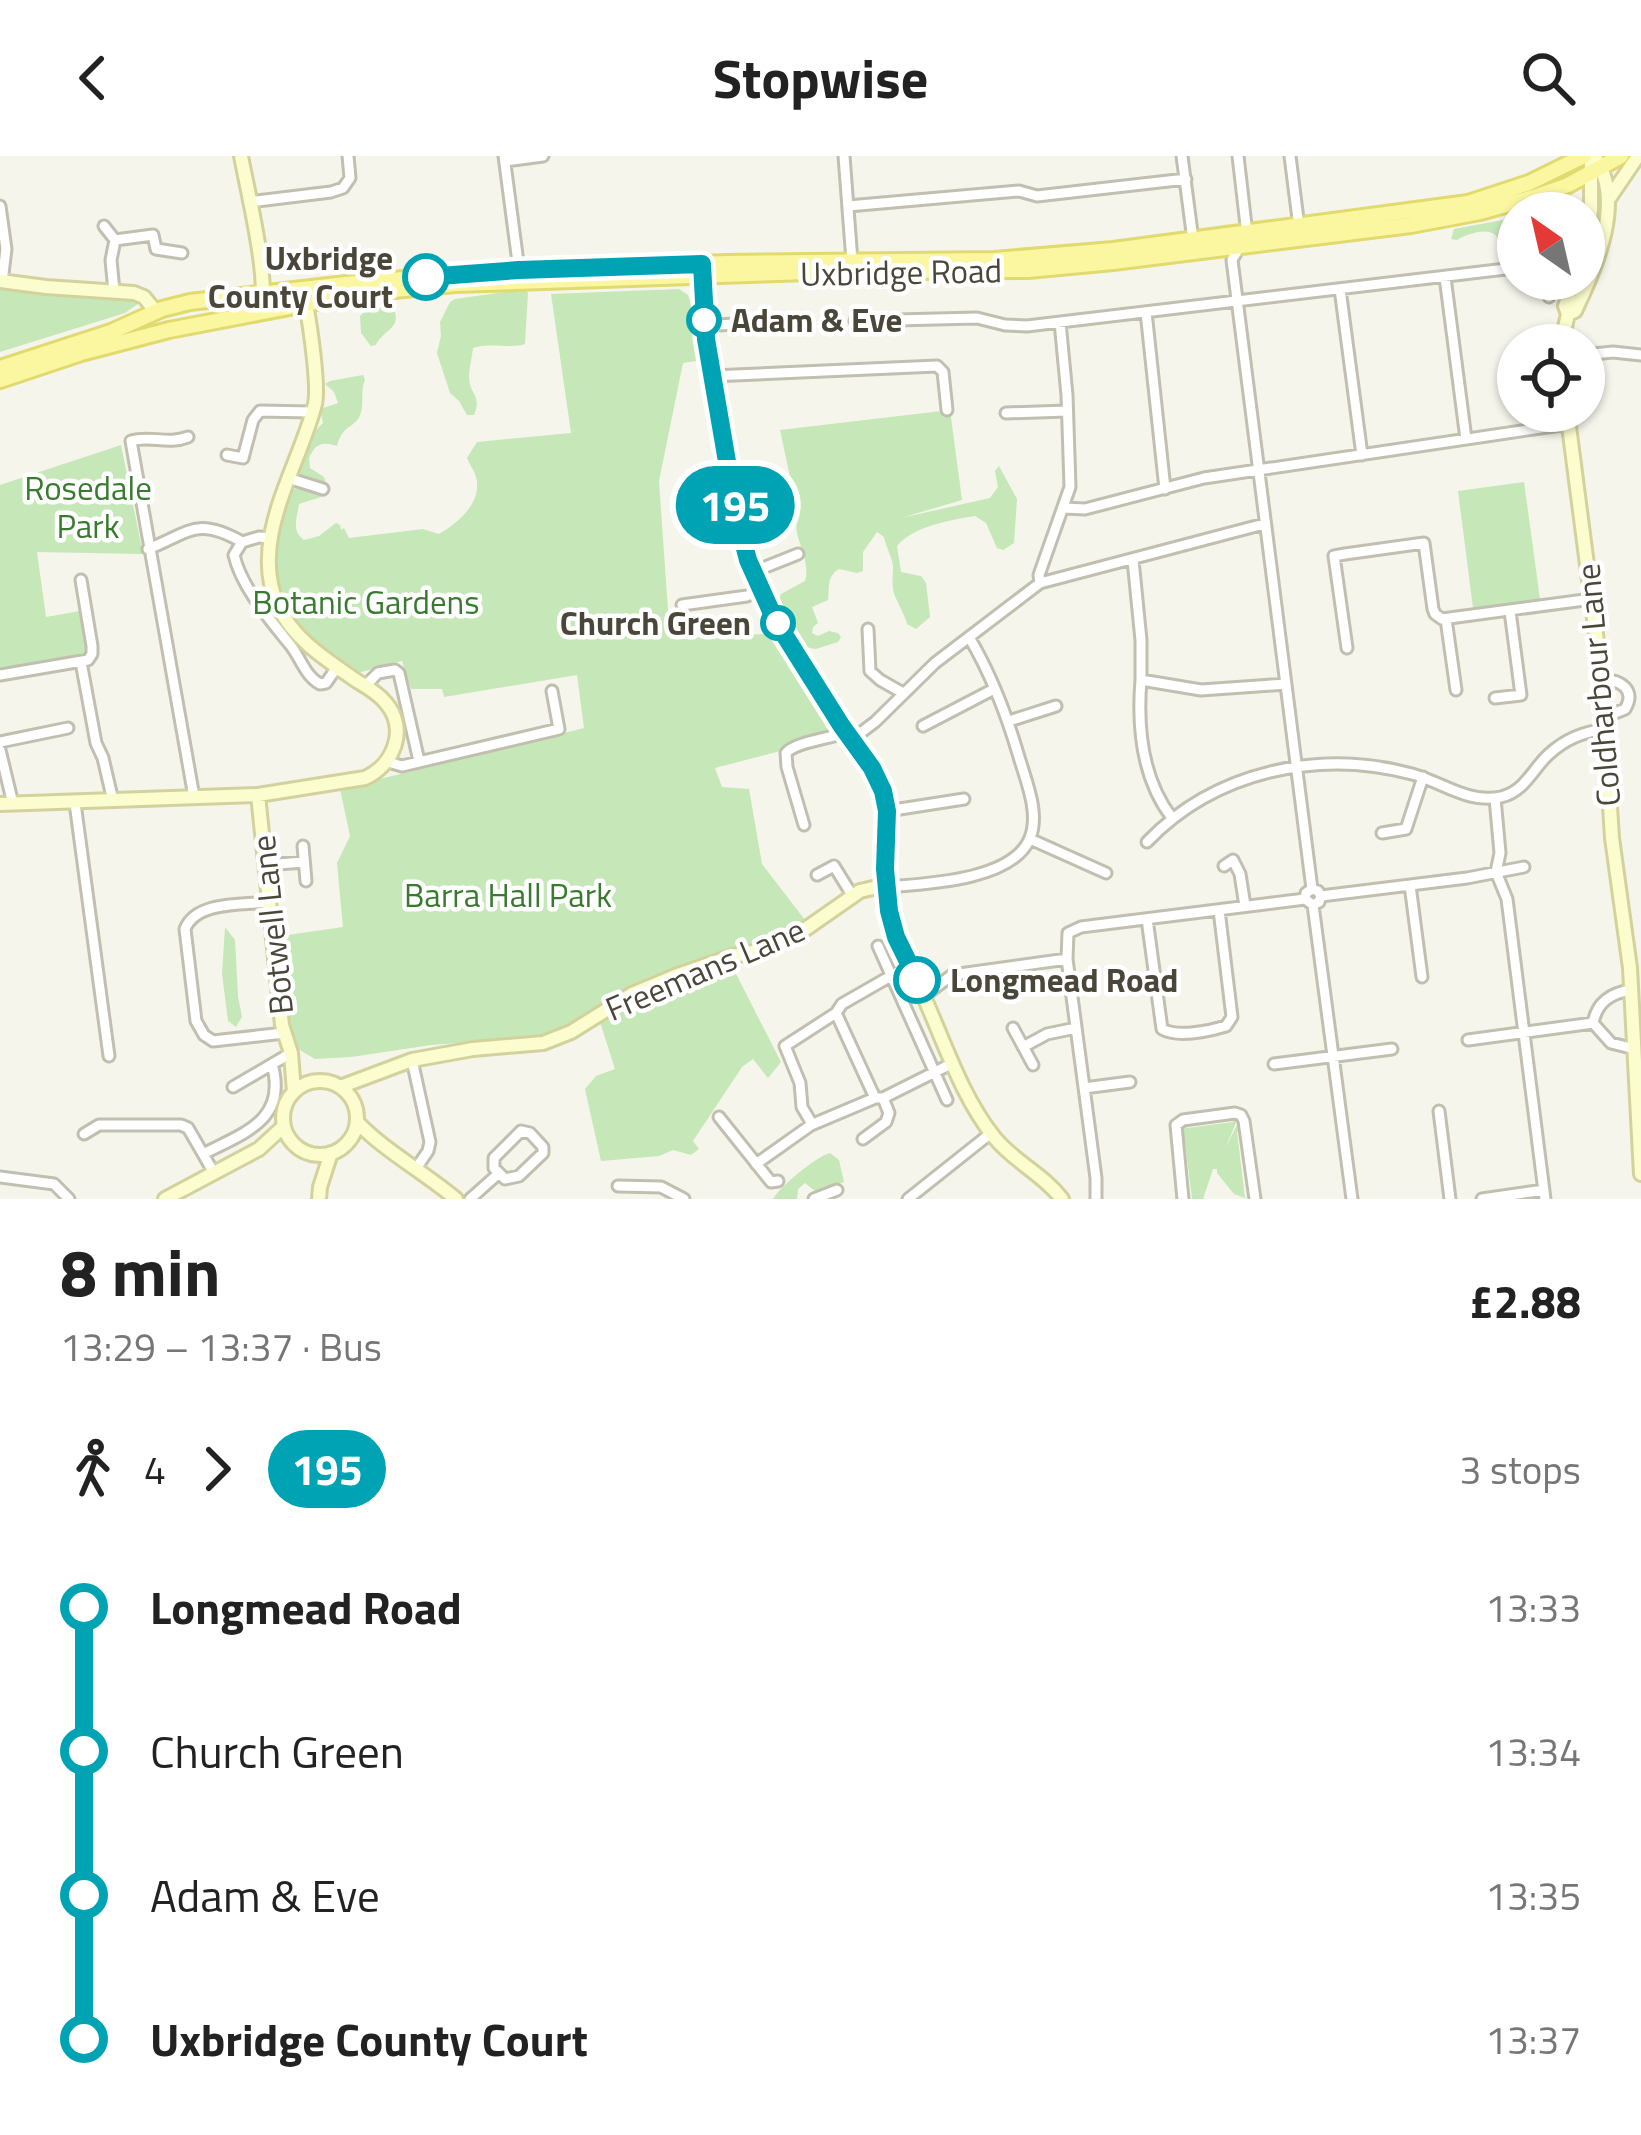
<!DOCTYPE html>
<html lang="en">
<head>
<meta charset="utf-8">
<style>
  body { margin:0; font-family:"Titillium Web",sans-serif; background:#f2f2f2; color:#222; height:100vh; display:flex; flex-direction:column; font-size:45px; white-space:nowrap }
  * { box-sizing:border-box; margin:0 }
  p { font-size:39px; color:#767676 }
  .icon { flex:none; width:66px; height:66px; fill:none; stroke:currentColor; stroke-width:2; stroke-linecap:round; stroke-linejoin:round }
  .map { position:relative; height:1043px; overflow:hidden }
  .details { display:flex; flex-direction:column; background:#fff; flex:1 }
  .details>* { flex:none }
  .badge { padding:0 24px; border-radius:39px; font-size:42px; line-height:78px }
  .needle { width:78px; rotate:326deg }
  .buttons { position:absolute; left:1497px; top:36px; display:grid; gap:24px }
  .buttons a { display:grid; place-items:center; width:108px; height:108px; border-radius:50%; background:#fff; box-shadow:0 3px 9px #0004; font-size:60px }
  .map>.badge { position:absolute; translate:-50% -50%; box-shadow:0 0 0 6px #fff }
  .legs { display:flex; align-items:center; gap:18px; height:132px; padding:0 60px; font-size:39px }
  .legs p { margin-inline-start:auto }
  .head { display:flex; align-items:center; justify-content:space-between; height:204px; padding:0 60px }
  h1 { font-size:66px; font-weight:700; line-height:90px }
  ul { padding:0 60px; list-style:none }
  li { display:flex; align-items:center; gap:42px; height:144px; font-size:45px }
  li i { display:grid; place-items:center; width:18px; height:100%; margin:0 15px; background:currentColor }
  li i::after { content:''; width:30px; height:30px; margin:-15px; border:9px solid; border-radius:50%; background:#fff }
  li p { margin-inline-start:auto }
  li:first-child i { background:linear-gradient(#0000 50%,currentColor 0) }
  li:last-child i { background:linear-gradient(currentColor 50%,#0000 0) }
  header { display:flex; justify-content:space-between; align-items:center; height:156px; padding:0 60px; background:#fff; font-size:54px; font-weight:700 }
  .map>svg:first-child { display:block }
  .green { fill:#c6e7b7 }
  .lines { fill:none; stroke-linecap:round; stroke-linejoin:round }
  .street-casing { stroke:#c1bfaf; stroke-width:15 }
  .secondary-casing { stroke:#d3d29d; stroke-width:18 }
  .primary-casing { stroke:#e0da6f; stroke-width:20 }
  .street { stroke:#fff; stroke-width:9 }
  .secondary { stroke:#fcfdcf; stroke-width:12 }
  .primary { stroke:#fbf7a0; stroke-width:14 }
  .line-1-casing { stroke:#fff; stroke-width:27 }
  .line-1 { stroke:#00a3b4; stroke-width:18 }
  .stop-1-dot { fill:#fff; stroke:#00a3b4; stroke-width:6 }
  .labels { text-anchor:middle; stroke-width:9; stroke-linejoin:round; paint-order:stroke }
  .stop-label { font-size:33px; font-weight:bold; fill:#4a473a; stroke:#fff; text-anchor:end }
  .street-label { font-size:33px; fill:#4a473a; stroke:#fff }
  .park-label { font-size:33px; fill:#387b2e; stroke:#fff }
</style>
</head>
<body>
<header><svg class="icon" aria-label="back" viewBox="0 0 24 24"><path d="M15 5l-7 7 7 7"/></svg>Stopwise<svg class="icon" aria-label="search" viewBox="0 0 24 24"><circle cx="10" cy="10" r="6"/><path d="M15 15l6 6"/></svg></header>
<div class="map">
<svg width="1641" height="1043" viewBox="0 0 1641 1043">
  <rect width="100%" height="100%" fill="#f5f5ec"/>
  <path class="green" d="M1508 63 1518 85 1516 98 1505 96C1501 92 1500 86 1497 81 1489 70 1467 78 1457 84L1451 83 1454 73Z
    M0 132 133 143 138 148 125 157 0 196Z
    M525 133 528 137 525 188C511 193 490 186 473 192 472 201 469 213 469 222 470 239 482 239 474 259H467L459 245 450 237 437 197 441 180 440 166 450 146 455 143Z
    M679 133 688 139 709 203 683 207 659 325 670 483 784 477 851 584 788 593 715 612 722 631 749 633 762 708 805 764 763 792 721 800 582 865 540 881 431 889 351 901 315 903 298 893 289 873 279 784 281 780 343 771 337 707 350 680 340 633 584 572 577 519 444 541 442 533H411L402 505 354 518C320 494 282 470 276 425 275 412 278 400 278 387 279 368 282 349 293 333L301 332 324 340 299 348C297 362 291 375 304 384L319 380 336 367 340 369 341 374 344 372 349 382 423 373 439 378C458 367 483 346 476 321 474 314 470 309 467 302L477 286 571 277 551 138Z
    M384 149 395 156C400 173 382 175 376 189L371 190 361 177 360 160 369 151Z
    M363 219 365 224C360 236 364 244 361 256 357 273 343 266 337 290 324 286 316 286 309 302L310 312 324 321 326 328 314 327 299 317C300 296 309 280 323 267L320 253 338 247 334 236 325 228 330 225Z
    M950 254 962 344 901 362 990 342 998 331 995 315 999 310 1017 343 1014 387 1003 394 997 392 986 367 975 360C951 364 913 370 897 390L901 416 921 420 926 427 930 461 916 473 907 468C904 457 899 450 895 440 891 430 893 421 893 410 892 401 886 391 884 381L877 376 863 396V415L857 417 839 413C826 421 830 431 828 444L812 451 818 467 813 471 812 477 818 480 829 475 838 477 841 481 838 486 816 493 805 491 784 463 777 447 781 438 805 425C812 401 790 381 798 358L780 274Z
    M121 289 143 398 37 396 46 461 80 455 88 500 0 515V329Z
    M1524 326 1540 443 1473 452 1458 335Z
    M225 771 235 784 238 840 242 861 236 871 228 865 222 818Z
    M717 810H732L781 906 768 922 753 903 742 911 693 985 699 993 691 999 673 994 659 1000 601 1005 585 933 596 920 615 913 600 866C637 841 675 824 717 810Z
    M1233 961 1238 962 1225 993 1240 963 1242 974 1237 976 1245 1042 1234 1038 1217 1017V1013H1213L1203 1043H1192L1185 986H1179L1180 970 1185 967 1187 972 1233 966Z
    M830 997 839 1004 844 1026 815 1035 805 1027 798 1033 797 1043H773C780 1030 816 1001 830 997Z"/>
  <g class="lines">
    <defs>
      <path id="street" d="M504 0 519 114
        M844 0 852 105
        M1182 0 1193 84
        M1238 0 1247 78
        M1290 0 1299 71
        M505 5 543 0
        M249 46 331 36 343 32 350 22 348 0
        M0 50 6 93 2 126
        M848 50 1019 35 1037 40 1186 23
        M104 70 115 84 111 104 114 135
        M115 84 153 79 156 93 182 97
        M1240 90 1232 104 1312 733 1318 735 1321 740 1319 746 1313 749 1305 743 1306 737 1312 733
        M1445 121 1466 283
        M1546 123 1549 141
        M1340 133 1362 299
        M1146 156 1165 333
        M855 165 977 162 1005 169 1027 170 1514 112
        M704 170 777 165
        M1584 199 1613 196 1641 199
        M712 220 937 210 943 216 947 254
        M1006 257 1067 255
        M188 281C168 289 149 279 131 285L194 641
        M227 299 243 302 253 264 260 255 311 256
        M291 323 323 333
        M1064 352 1085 353 1204 322 1568 268
        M272 382 259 381 242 386 234 399C241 431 271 465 291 490 301 503 306 521 320 528L326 527 337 511
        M148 393C189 377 196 360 242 386
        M1133 404 1141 484V524L1201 534 1286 528
        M753 416 798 398
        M1040 427 1039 419 1070 331 1067 239 1060 166
        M682 449 747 440 760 434
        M1446 463 1456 534
        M868 473 870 515 880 524 903 537
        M1347 492 1334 400 1345 398 1424 387 1433 453 1435 458 1442 463 1592 443
        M81 506 96 587 103 602 113 645
        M0 519 88 504 92 498V490L81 424
        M1141 524C1137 572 1142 623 1172 662
        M1602 524C1620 523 1637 534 1625 553L1605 561
        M365 530 378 517 395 514 399 517 419 605
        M1495 542 1521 539 1510 455
        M1009 565 1056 550
        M923 570 994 533
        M851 584 875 566 935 507 1040 427 1264 368
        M0 586 68 572
        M0 594 13 648
        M388 606 402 610 559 573 552 535
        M1495 642 1500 697 1496 716 1507 743 1545 1043
        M75 647 109 900
        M887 655 964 643
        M804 669 787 611 786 597C795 586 829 583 846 576
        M1382 677 1406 673 1423 621
        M1030 683 1106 717
        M1147 686C1215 615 1319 593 1412 618 1442 626 1468 648 1501 641 1525 635 1532 614 1548 599 1565 583 1583 576 1606 573
        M303 690 306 725
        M265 709 304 706
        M1224 710 1233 704 1240 718 1245 750
        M817 719 834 710 852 739
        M1410 729 1422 821
        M886 731C924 728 1013 725 1030 682 1040 657 1026 625 1019 601 1007 560 991 518 969 481
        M1321 740 1467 722 1524 711
        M268 746C242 749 196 745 185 773L196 865 204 879 213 885 284 877
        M1313 749 1352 1043
        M1147 763 1162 873C1178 882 1209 875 1226 870L1232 861 1219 754
        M878 790 947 944
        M924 840 952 819 1067 803
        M836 857 875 942
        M1593 867C1597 846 1611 837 1631 834
        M1013 872 1033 909
        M1468 884 1593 867 1611 887 1635 893
        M1023 891 1047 878 1076 872
        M412 904 430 986 428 995 417 1011
        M1274 908 1392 893
        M233 931 291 897
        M1084 932 1130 926
        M1439 955 1450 1043
        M719 961 771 1026 778 1025
        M812 968 802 951 800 927 785 890 836 857 842 848 910 809
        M521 975 530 977 543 991V997L519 1020 505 1023 494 1012V1002Z
        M84 978 99 969H181L188 972 214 1017
        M863 983 886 966 889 957 883 942
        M203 998C244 977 288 964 272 908
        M756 1008 811 969 875 942H883L953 907
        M0 1021 54 1028 69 1043
        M618 1030 661 1031 684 1043
        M470 1043 498 1018
        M814 1043 837 1034
        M908 1043 991 977
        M1096 1043V1022L1067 803 1068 777 1081 771 1305 743
        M1183 1043 1176 969 1183 964 1235 957 1241 959 1244 965 1255 1043
        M1482 1043 1544 1034"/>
      <path id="secondary" d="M241 0C247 33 271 130 260 156
        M1608 44 1638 0
        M1584 95 1591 54V7
        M703 115 706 183 736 358 748 404 775 464 879 627C896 670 880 720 891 765 898 791 913 816 924 841 945 888 962 941 994 981 1014 1006 1043 1018 1062 1043
        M0 125 46 131 134 137 144 141 156 156
        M1568 158 1575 155C1596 111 1626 44 1594 0
        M1561 189 1568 158 1565 150 1575 123
        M1567 255 1602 524 1612 682 1630 812 1641 1018
        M258 639 282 869 291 897 294 936
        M0 648 258 639 365 622C394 609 408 573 386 547 378 537 367 531 357 525 327 504 294 484 278 450 248 383 299 312 315 248 319 229 310 169 306 148L299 144 272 140
        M283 962a37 37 0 1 1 74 0a37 37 0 1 1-74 0Z
        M340 931 412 904 473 893 543 887 571 876 632 838 675 820 733 800 763 794 794 781 860 735 886 729
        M357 966C386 996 424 1016 456 1043
        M165 1043 259 993 284 970
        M319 1043 320 1031 331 997"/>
      <path id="primary" d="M0 212 111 176 162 153 190 146 346 128 495 115 728 107 994 104 1113 94 1468 47 1529 27 1584 0
        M0 224 81 197 169 174 352 139 394 134 455 128 809 116 1028 114 1113 106 1411 69 1480 56 1534 41 1568 29 1621 0"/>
    </defs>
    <use href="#street" class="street-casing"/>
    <use href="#secondary" class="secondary-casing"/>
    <use href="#primary" class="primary-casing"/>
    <use href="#street" class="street"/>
    <use href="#secondary" class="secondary"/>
    <use href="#primary" class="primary"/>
  </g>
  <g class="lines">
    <defs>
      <path id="line-1" d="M426 121 519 114 702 108 706 183 736 358 748 404 775 464 841 569 872 612 883 635 887 655 885 713 889 755 896 781 917 824"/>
    </defs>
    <use href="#line-1" class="line-1-casing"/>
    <use href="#line-1" class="line-1"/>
  </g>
  <g class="stop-1-dot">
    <circle cx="426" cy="121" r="21"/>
    <circle cx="704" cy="164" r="15"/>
    <circle cx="778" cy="467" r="15"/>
    <circle cx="917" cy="824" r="21"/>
  </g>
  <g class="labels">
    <g class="stop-label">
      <text x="393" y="114">Uxbridge<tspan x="393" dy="38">County Court</tspan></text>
      <text x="731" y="176" text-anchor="start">Adam &amp; Eve</text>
      <text x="751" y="479">Church Green</text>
      <text x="950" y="836" text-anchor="start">Longmead Road</text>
    </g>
    <g class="street-label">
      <text transform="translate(901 116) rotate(-1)" y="12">Uxbridge Road</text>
      <text transform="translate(1598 529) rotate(-95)" y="12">Coldharbour Lane</text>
      <text transform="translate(272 769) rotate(-96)" y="12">Botwell Lane</text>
      <text transform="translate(705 813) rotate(-23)" y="12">Freemans Lane</text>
    </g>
    <g class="park-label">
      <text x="88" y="344">Rosedale<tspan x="88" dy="38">Park</tspan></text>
      <text x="366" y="458">Botanic Gardens</text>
      <text x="508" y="751">Barra Hall Park</text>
    </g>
  </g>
</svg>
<div class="buttons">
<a><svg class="needle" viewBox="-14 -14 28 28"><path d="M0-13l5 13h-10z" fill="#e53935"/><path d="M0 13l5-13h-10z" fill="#767676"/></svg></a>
<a><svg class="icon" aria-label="locate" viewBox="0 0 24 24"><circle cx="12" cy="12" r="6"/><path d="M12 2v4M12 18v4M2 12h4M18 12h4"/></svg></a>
</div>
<b class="badge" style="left:735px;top:349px;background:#00a3b4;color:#fff">195</b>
</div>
<section class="details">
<div class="head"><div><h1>8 min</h1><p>13:29 – 13:37 · Bus</p></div><b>£2.88</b></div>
<div class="legs"><svg class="icon" aria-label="walk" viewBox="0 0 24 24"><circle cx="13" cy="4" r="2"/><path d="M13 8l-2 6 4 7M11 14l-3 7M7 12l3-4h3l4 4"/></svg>4<svg class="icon" aria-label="forward" viewBox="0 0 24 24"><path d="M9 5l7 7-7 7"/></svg><b class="badge" style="background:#00a3b4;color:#fff">195</b><p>3 stops</p></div>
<ul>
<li><i style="color:#00a3b4"></i><b>Longmead Road</b><p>13:33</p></li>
<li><i style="color:#00a3b4"></i><span>Church Green</span><p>13:34</p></li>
<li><i style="color:#00a3b4"></i><span>Adam &amp; Eve</span><p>13:35</p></li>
<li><i style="color:#00a3b4"></i><b>Uxbridge County Court</b><p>13:37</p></li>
</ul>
</section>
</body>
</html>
